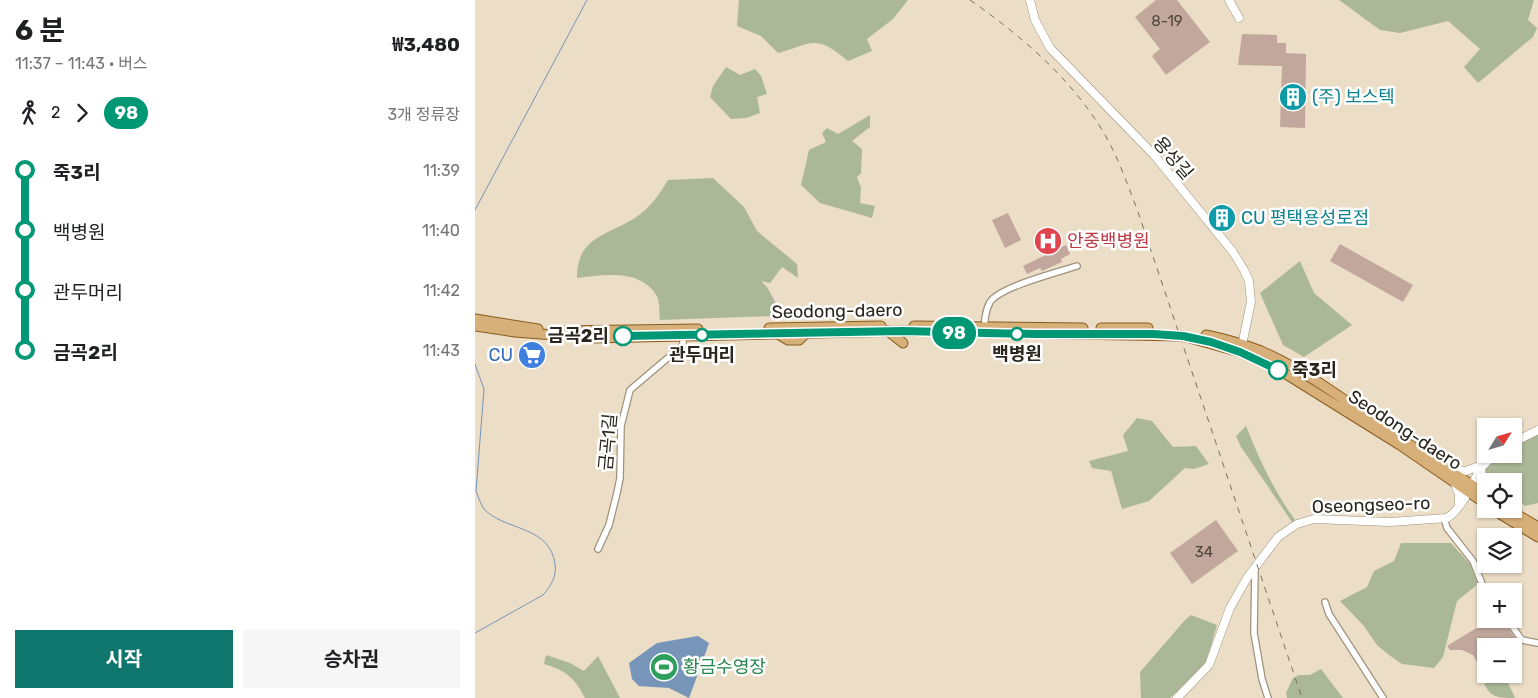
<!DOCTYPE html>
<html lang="ko">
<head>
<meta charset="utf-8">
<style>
  body { margin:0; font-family:Rubik,"Noto Sans KR",sans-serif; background:#f6f6f6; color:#202124; height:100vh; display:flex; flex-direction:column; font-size:19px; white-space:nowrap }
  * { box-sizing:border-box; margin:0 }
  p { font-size:16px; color:#757577 }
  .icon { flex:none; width:28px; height:28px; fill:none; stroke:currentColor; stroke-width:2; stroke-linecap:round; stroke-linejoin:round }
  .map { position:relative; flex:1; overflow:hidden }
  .details { display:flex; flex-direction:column; background:#fff; width:475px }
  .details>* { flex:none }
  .badge { padding:0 10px; border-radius:16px; font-size:18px; line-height:32px }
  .needle { width:32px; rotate:53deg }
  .controls { position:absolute; left:1002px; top:418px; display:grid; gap:10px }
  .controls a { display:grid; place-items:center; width:45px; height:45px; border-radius:0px; background:#fff; box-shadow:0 1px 4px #0004; font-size:25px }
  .map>.badge { position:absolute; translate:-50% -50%; box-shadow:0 0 0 2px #fff }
  .legs { display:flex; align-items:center; gap:8px; height:55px; padding:0 15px; font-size:16px }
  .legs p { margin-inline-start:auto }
  .headline { display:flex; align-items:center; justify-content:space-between; height:85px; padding:0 15px }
  h1 { font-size:28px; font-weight:700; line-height:38px }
  .primary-button { display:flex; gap:10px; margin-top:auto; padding:10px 15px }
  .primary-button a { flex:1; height:58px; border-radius:0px; background:#0f766e; color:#fff; font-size:20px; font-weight:700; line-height:58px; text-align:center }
  .primary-button a+a { background:#f6f6f6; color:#202124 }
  ul { padding:0 15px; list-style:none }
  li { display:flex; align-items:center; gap:18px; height:60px; font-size:19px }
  li i { display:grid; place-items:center; width:8px; height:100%; margin:0 6px; background:currentColor }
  li i::after { content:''; width:12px; height:12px; margin:-6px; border:4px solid; border-radius:50%; background:#fff }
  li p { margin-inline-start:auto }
  li:first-child i { background:linear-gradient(#0000 50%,currentColor 0) }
  li:last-child i { background:linear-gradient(currentColor 50%,#0000 0) }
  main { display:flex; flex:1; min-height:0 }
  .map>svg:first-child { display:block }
  .green { fill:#abb897 }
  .water { fill:#7795b9 }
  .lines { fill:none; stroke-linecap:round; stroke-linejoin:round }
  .stream { stroke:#7795b9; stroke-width:1 }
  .building { fill:#c1a79c }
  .street-casing { stroke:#a0937d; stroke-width:8 }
  .secondary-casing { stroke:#a0937d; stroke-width:9 }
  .primary-casing { stroke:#885c1e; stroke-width:11 }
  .street { stroke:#fff; stroke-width:5.5 }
  .secondary { stroke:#fff; stroke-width:8 }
  .primary { stroke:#d6af79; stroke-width:9 }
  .rail { stroke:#787062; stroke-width:1; stroke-dasharray:6 6; stroke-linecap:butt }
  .line-1-casing { stroke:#fff; stroke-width:11 }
  .line-1 { stroke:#009775; stroke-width:8 }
  .stop-1-dot { fill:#fff; stroke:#009775; stroke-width:2.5 }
  .labels { text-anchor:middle; stroke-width:5; stroke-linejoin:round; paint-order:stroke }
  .number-label { font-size:15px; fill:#50463d }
  .culture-label { font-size:18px; fill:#0d838f; stroke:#fff; text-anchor:start }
  .street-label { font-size:18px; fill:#2a251d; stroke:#fff }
  .health-label { font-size:18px; fill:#be3a42; stroke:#fff; text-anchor:start }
  .stop-label { font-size:18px; font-weight:bold; fill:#2a251d; stroke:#fff }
  .shop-label { font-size:18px; fill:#366cbe; stroke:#fff; text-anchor:end }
  .leisure-label { font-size:18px; fill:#27864d; stroke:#fff; text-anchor:start }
</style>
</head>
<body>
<main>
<section class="details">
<div class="headline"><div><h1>6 분</h1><p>11:37 – 11:43 · 버스</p></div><b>₩3,480</b></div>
<div class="legs"><svg class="icon" aria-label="walk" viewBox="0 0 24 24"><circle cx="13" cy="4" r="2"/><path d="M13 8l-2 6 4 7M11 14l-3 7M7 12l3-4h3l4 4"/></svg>2<svg class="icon" aria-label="forward" viewBox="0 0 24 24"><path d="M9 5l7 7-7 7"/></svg><b class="badge" style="background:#009775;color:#fff">98</b><p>3개 정류장</p></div>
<ul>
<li><i style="color:#009775"></i><b>죽3리</b><p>11:39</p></li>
<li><i style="color:#009775"></i><span>백병원</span><p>11:40</p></li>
<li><i style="color:#009775"></i><span>관두머리</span><p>11:42</p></li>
<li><i style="color:#009775"></i><b>금곡2리</b><p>11:43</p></li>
</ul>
<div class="primary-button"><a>시작</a><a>승차권</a></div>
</section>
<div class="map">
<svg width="1063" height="698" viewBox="0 0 1063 698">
  <rect width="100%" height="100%" fill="#ebddc6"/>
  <path class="green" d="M264 0H433L418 19 392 39 397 51 373 61C363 53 351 42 338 43 330 43 313 51 303 53L286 36 262 26Z
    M864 0H1059L1053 20 1062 28 1058 37 1003 83 989 67 1005 49 973 21 925 33 905 30Z
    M251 67 265 75 280 69 286 76 292 94 282 97 285 113 271 118 256 119 235 97 238 86Z
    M395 115V127L377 141 387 149 386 173 382 177 386 188 385 203 400 206 397 218 345 203 326 185 334 150 351 142 347 133 352 128 363 134Z
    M238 178 269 207 282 231 322 264 323 278 307 267 295 283 286 281 292 287 303 307 298 316 185 320C184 313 185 302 182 296 165 268 129 275 102 278 102 237 131 236 160 218 175 208 184 195 193 180Z
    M825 261 839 293 877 325 829 357 808 345 785 293Z
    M662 418 677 421 698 447 721 446 734 464 719 469 710 468 674 501 647 509 636 471 617 468 614 461 653 451 648 435Z
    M771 426C784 459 799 491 820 520L817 522 766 447 761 436Z
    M1063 433V503L1050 506 1039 498V481H1012L1009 471C1015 459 1026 454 1039 454V446L1055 436Z
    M926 543H976L995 564 1003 584 982 601 968 657 959 668 927 664 914 655 902 645 889 626 865 601 892 587 899 571 919 561Z
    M716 615 742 625 731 663 695 698H666L665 672 710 620Z
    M71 655 95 663 109 671 123 656 145 698H110C100 678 90 670 69 664Z
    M1011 665V674H1029L1040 698C1013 698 1014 694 1003 670Z
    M846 669 868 698H812L811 693 818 678 824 675H835Z"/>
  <path class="water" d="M223 636 234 643 228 660 224 661V671L214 698 194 688 164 686 157 679 154 663 182 643Z"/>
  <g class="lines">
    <path class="stream" d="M0 210 112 0
      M0 364 9 389 1 491C4 498 6 507 12 512 35 531 75 527 80 564 82 576 76 586 68 595L0 633"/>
  </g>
  <path class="building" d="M681 0H702L735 42 691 75 677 56 685 49 660 17Z
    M767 34 802 35V43H811V53L831 54 830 128 805 127 807 66 763 65Z
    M744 208 755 225 750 228 739 211Z
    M533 213 546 240 530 248 517 220Z
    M865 244 938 285 928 302 855 261Z
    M591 245 595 254 586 259 587 262 567 271 565 268 552 274 548 266Z
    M741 520 763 551 717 584 695 553Z
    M1016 619H1027L1041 639 1030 646H1011V663L1004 666 998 655 987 650H975L972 646Z"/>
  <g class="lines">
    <defs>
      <path id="street" d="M510 329C509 321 511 309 515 302 525 287 583 272 602 266
        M969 518 972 528 998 561 1011 594
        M123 549 134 525 142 493 145 478 146 426 155 390 208 345V333
        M780 567 779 633 787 679 793 698
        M850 602 854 614 908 698
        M1032 619 1047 640 1063 643"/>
      <path id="secondary" d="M555 0 560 20 575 48 679 155 758 252 769 270 774 281 776 302 766 350
        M754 0 764 18
        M1039 442 1063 430
        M973 469 991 471 1010 464
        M1006 470 1011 492
        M979 482 984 494V505
        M702 698 734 665 755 608 772 578 803 537 822 524 839 519 915 522 972 518C991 506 996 480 1010 463 1014 460 1018 457 1023 454"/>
      <path id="primary" d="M0 319 63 329
        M0 326 40 332 118 338 428 331 708 336 765 352 803 369 925 445 1011 504
        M439 326 608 328
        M294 328 406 326
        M626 328H673
        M84 331 223 329
        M413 331 428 343
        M303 334 313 340H324L330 334
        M731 335C750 339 768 344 786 351 831 370 882 409 923 437
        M934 444 1011 494
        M1017 509 1063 537
        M1033 509 1063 527"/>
    </defs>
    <use href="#street" class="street-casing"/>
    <use href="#secondary" class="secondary-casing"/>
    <use href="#primary" class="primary-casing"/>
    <use href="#street" class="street"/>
    <use href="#secondary" class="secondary"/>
    <use href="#primary" class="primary"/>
    <path class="rail" d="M495 0C545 35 591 74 624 125 641 151 651 181 662 209L827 698"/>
  </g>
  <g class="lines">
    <defs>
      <path id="line-1" d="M148 336 428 331 559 334H678L708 336 736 342 765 352 803 370"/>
    </defs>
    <use href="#line-1" class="line-1-casing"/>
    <use href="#line-1" class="line-1"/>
  </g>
  <defs>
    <symbol id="building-disc" viewBox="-11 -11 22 22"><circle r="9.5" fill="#0f9aa8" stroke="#fff"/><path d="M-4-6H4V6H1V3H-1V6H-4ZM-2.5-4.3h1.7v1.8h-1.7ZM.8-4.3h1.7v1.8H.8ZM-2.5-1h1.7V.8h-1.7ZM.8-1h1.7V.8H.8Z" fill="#fff"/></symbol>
    <symbol id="hospital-disc" viewBox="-11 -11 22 22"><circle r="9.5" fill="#e0444e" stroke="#fff"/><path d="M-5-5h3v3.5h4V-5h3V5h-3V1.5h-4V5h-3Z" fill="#fff"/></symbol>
    <symbol id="supermarket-disc" viewBox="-11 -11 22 22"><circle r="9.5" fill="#3f7fe0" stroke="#fff"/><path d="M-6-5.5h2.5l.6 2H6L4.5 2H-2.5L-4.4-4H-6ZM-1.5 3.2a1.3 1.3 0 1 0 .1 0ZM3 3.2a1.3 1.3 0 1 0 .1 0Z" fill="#fff"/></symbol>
    <symbol id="stadium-disc" viewBox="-11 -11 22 22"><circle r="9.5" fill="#2e9e5b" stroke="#fff"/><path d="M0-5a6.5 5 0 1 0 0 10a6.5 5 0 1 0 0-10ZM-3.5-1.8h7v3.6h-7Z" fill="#fff"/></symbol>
  </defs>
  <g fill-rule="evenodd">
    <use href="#building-disc" x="802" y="81" width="32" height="32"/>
    <use href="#building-disc" x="731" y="202" width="32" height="32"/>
    <use href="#hospital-disc" x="557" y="225" width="32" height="32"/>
    <use href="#supermarket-disc" x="41" y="339" width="32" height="32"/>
    <use href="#stadium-disc" x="173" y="651" width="32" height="32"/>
  </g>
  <g class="stop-1-dot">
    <circle cx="542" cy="334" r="6"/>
    <circle cx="227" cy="335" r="6"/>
    <circle cx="148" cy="336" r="9"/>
    <circle cx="803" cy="370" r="9"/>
  </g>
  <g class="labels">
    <g class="number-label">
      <text x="692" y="26">8-19</text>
      <text x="729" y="557">34</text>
    </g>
    <g class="culture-label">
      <text x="837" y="103">(주) 보스텍</text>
      <text x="766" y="224">CU 평택용성로점</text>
    </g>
    <g class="street-label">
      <text transform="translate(698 158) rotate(49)" y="6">용성길</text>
      <text transform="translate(362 311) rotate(-1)" y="6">Seodong-daero</text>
      <text transform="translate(930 430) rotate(33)" y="6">Seodong-daero</text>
      <text transform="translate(133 442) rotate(-85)" y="6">금곡1길</text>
      <text transform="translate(896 505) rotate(-2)" y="6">Oseongseo-ro</text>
    </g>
    <g class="health-label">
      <text x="592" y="247">안중백병원</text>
    </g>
    <g class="stop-label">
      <text x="134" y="342" text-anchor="end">금곡2리</text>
      <text x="542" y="360">백병원</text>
      <text x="227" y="361">관두머리</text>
      <text x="817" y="376" text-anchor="start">죽3리</text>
    </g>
    <g class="shop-label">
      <text x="38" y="361">CU</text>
    </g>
    <g class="leisure-label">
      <text x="208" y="673">황금수영장</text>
    </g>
  </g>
</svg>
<div class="controls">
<a><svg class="needle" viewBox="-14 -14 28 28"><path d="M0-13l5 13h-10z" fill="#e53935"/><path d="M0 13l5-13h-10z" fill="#757577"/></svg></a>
<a><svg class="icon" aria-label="locate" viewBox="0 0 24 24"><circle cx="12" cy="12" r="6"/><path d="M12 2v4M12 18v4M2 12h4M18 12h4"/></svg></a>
<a><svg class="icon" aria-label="layers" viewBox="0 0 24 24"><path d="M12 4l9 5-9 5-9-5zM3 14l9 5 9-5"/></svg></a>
<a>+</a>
<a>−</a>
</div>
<b class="badge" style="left:479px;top:333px;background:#009775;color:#fff">98</b>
</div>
</main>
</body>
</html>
